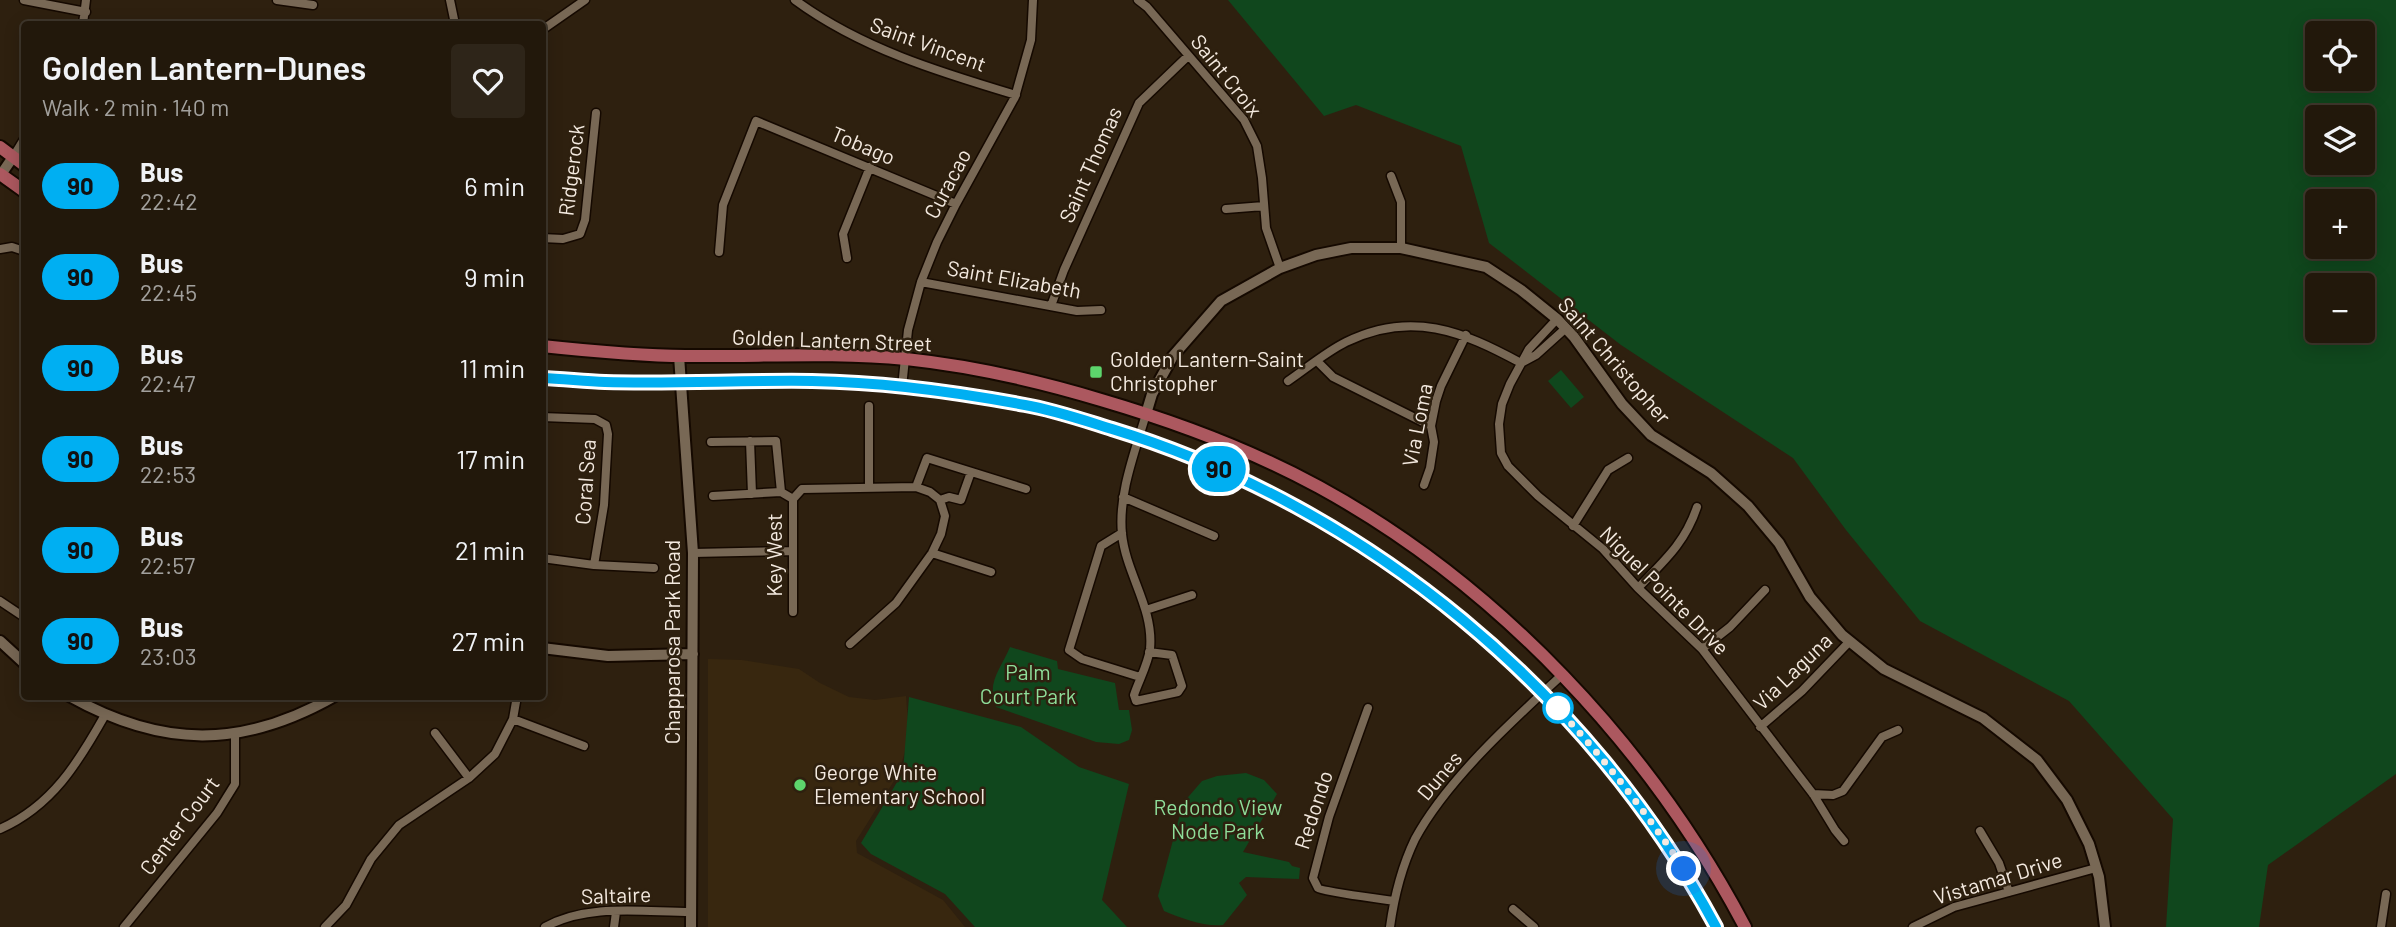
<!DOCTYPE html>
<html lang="en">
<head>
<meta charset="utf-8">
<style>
  body { margin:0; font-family:Barlow,sans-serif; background:#2e2519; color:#f1f3f6; height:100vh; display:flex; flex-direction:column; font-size:26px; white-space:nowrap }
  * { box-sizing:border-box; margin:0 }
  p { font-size:23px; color:#a2a09d }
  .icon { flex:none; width:38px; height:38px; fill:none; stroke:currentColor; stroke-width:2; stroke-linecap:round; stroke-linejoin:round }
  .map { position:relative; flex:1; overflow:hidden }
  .drawer { position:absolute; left:21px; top:21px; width:525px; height:679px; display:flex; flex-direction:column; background:#22180b; border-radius:7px; box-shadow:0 4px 18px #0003,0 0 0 2px #3f372c }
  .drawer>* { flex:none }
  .badge { padding:0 14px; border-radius:23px; font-size:24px; line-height:46px }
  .buttons { position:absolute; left:2305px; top:21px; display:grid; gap:14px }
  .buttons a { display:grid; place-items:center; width:70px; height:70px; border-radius:7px; background:#22180b; box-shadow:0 4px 18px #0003,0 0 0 2px #3f372c; font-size:35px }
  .you { position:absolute; width:35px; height:35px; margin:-18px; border:5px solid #fff; border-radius:50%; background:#1a73e8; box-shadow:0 0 0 10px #1a73e833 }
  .map>.badge { position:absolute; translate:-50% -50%; box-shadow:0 0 0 4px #fff }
  .round { display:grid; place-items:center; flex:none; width:74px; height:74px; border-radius:7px; background:#2e2519 }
  .summary { display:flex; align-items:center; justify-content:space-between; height:119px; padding:0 21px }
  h1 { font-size:33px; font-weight:600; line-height:52px }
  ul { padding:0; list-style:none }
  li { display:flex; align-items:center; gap:21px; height:91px; padding:0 21px }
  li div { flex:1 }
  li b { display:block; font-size:26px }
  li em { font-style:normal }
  li .badge { min-width:77px; font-weight:700; text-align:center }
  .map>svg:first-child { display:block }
  .built { fill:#38270f }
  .green { fill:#10471d; fill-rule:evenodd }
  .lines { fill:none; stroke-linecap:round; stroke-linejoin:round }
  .street-casing { stroke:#150900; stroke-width:11 }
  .secondary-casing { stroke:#150900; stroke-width:14 }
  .primary-casing { stroke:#150900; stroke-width:16 }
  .street { stroke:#786855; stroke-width:8 }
  .secondary { stroke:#786855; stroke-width:10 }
  .primary { stroke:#ac585f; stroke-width:12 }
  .line-casing { stroke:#fff; stroke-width:16 }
  .line { stroke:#00aff2; stroke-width:10 }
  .walk { stroke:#f4eae0; stroke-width:7; stroke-dasharray:0 12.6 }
  .poi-dot { fill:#5dd56c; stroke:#2e200f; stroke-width:2.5 }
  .stop-dot { fill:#fff; stroke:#00aff2; stroke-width:3.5 }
  .labels { text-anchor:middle; stroke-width:5; stroke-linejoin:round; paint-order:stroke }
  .street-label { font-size:21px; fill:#f4eae0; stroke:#2e200f }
  .poi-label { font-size:21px; fill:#f4eae0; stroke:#2e200f; text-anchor:start }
  .park-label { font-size:21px; fill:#8fde9a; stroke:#2e200f }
</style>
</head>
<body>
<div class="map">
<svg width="2396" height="927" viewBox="0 0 2396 927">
  <rect width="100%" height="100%" fill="#2e200f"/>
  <path class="built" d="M708 659 742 660 799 669 820 683 849 697 875 700 906 696 909 736 899 773 856 841 857 853 943 900 965 927H708Z"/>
  <path class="green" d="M1228 0H2396V774L2268 865 2259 927H2166L2173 819 2069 701 1920 621 1846 530 1793 458 1621 345 1489 243 1461 146 1356 105 1324 116ZM2362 33V79H2317V33ZM2362 117V163H2317V117ZM2317 201H2362V247H2317ZM2362 285V331H2317V285Z
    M1561 370 1584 397 1571 408 1548 381Z
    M1010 647 1057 661 1058 669 1115 683 1119 710H1129L1132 730 1129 740 1119 744 1096 742 996 707C986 682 1001 669 1010 647Z
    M909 697 1021 727 1079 767 1129 784 1102 900 1127 927H975L945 894 871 854 861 843 903 772Z
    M1246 773 1264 780 1277 794 1243 852 1289 862 1292 866 1300 868 1299 879 1246 877 1239 883 1247 895 1223 925C1204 927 1181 918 1164 911L1158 896 1183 803 1202 781 1217 776Z"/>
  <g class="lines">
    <defs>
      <path id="street" d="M24 0 86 12
        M277 0 313 5
        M450 0 455 24
        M795 0C860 48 939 72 1016 95
        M1138 0 1147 7 1244 120 1257 146 1262 178 1266 228 1280 268
        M83 24 86 0
        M542 30 585 0
        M13 157 24 139
        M1391 176 1401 202V248
        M1226 209 1264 206
        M542 238 563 239 580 234 585 220 596 113
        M0 249 12 247 24 251
        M719 252 723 205 756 121 956 204
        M847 258 843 234 870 167
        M921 282 1077 311 1101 310
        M1051 306 1064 270 1139 103 1188 56
        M1557 319 1529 349 1510 384 1502 404 1499 424 1501 453 1508 466 1538 496 1603 549 1638 588 1702 649 1813 794 1835 830 1844 841
        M1317 361 1333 377 1431 426
        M1523 362 1536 355 1566 328
        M1288 381C1307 368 1326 352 1346 342 1411 310 1462 331 1521 363
        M902 387 908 330 921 282 937 242 956 204 1015 97 1031 40 1033 0
        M1146 414C1135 452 1118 494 1122 534 1126 574 1154 608 1150 649 1148 664 1139 680 1134 695L1136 701 1178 692 1182 686 1172 655 1149 652
        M542 417 595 419 606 425 608 434 604 505 594 565
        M750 441 752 494
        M711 442 776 441 781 492
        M1424 485 1430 468 1434 442 1431 426 1436 401 1441 386 1466 335
        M916 487 927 458 1026 489
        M869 488V406
        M713 496 781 492 793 499
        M1123 497 1214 536
        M793 499 802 489 916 487 930 492 940 500
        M940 500 949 497 961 500 971 472
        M1573 526 1608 470 1628 458
        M1122 533 1101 546 1069 650 1082 659 1140 677
        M693 553 792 551
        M932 553 991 572
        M542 558 594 565 654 568
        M1638 588C1664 561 1685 543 1697 507
        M0 601 24 617
        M1146 610 1192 595
        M793 612V499
        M850 644 896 603 932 553 941 534 945 516 940 500
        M1702 649 1730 627 1765 590
        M226 696H248
        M1368 708 1329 817 1313 878C1314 880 1317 886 1318 888 1323 892 1383 899 1394 901
        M513 719 584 746
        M1760 727 1802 691 1850 641
        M435 733 469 778
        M1813 794 1833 795 1843 791 1882 737 1898 730
        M0 829C52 806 78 763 105 715
        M1980 831 1999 863 2009 892
        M1513 909 1534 927
        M124 927 217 813 235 784V734
        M325 927 346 905 371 859 399 825 469 778 495 754 513 719 517 696
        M545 927C588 903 643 912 691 912
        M614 927 616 912
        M1390 927C1394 898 1402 866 1415 839 1447 780 1512 721 1562 675
        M1913 927 1954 907 2096 868
        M2381 927 2386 894"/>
      <path id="secondary" d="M0 176 13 157
        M679 356 693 553 691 927
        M1146 414 1152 394 1173 356 1221 301 1280 268 1316 255 1351 248H1401L1486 267 1521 290 1557 319 1574 337 1622 404 1651 435 1711 473 1748 506 1779 543 1810 597 1842 635 1884 669 1983 718 2037 760 2067 800 2089 844 2099 877 2105 927
        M0 641 24 663
        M542 648 608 656 693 654
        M69 696C162 748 242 749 335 696"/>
      <path id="primary" d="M0 147 24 165
        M0 174 24 191
        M542 346C589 351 638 356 685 356 758 357 833 352 906 359 972 366 1038 381 1101 400 1176 422 1251 450 1319 487 1498 585 1650 747 1745 927
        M542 378C563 379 584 381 605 382 674 384 743 380 812 381 883 382 956 392 1025 405 1054 410 1084 420 1112 429 1367 508 1589 692 1716 927"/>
    </defs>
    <use href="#street" class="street-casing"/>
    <use href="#secondary" class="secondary-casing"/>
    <use href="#primary" class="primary-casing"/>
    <use href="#street" class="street"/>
    <use href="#secondary" class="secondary"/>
    <use href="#primary" class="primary"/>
  </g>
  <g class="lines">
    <defs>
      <path id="line" d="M542 378C563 379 584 381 605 382 674 384 743 380 812 381 883 382 956 392 1025 405 1054 410 1083 420 1112 429 1367 507 1590 693 1716 927"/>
    </defs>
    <use href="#line" class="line-casing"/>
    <use href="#line" class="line"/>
    <path class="walk" d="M1558 708 1556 707C1604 758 1645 811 1684 869"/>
  </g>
  <g class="poi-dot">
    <rect x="1089" y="365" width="14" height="14" rx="3.5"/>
    <circle cx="800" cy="785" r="7"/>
  </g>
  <circle class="stop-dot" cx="1558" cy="708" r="14"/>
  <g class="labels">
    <g class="street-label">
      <text transform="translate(928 45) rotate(20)" y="7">Saint Vincent</text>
      <text transform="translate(1226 76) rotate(51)" y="7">Saint Croix</text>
      <text transform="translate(863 146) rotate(23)" y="7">Tobago</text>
      <text transform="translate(1091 165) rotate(-66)" y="7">Saint Thomas</text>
      <text transform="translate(572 170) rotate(-83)" y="7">Ridgerock</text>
      <text transform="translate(948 184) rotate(-62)" y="7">Curacao</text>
      <text transform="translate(1014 280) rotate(10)" y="7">Saint Elizabeth</text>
      <text transform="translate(832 341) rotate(2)" y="7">Golden Lantern Street</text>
      <text transform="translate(1614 361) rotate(49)" y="7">Saint Christopher</text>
      <text transform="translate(1418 425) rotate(-79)" y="7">Via Loma</text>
      <text transform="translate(586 482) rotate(-86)" y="7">Coral Sea</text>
      <text transform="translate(775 555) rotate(-90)" y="7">Key West</text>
      <text transform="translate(1664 591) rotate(45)" y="7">Niguel Pointe Drive</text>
      <text transform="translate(673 642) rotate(-90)" y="7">Chapparosa Park Road</text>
      <text transform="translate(1793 672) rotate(-44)" y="7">Via Laguna</text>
      <text transform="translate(1440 776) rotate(-50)" y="7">Dunes</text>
      <text transform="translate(1314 810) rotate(-72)" y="7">Redondo</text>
      <text transform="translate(180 826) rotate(-53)" y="7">Center Court</text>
      <text transform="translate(1998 879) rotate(-17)" y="7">Vistamar Drive</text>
      <text transform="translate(616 896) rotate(-2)" y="7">Saltaire</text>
    </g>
    <g class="poi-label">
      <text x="1110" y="367">Golden Lantern-Saint<tspan x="1110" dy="24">Christopher</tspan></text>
      <text x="814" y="780">George White<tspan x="814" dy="24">Elementary School</tspan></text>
    </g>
    <g class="park-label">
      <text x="1028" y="680">Palm<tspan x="1028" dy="24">Court Park</tspan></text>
      <text x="1218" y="815">Redondo View<tspan x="1218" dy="24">Node Park</tspan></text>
    </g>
  </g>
</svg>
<div class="buttons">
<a><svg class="icon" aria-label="locate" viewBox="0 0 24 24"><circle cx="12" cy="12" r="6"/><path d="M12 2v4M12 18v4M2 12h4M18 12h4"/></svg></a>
<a><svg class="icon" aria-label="layers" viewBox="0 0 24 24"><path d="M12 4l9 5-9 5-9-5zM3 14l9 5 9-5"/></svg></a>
<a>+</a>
<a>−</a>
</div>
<div class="you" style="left:1684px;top:869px"></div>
<b class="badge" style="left:1219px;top:469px;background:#00aff2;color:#111">90</b>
<section class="drawer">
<div class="summary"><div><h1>Golden Lantern-Dunes</h1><p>Walk · 2 min · 140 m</p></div><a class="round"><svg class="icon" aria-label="heart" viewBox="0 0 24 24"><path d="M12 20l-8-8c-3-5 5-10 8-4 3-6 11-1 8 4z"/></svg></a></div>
<ul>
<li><span class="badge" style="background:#00aff2;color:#111">90</span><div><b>Bus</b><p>22:42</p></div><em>6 min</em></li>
<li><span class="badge" style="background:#00aff2;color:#111">90</span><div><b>Bus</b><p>22:45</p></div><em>9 min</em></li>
<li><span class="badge" style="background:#00aff2;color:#111">90</span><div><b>Bus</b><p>22:47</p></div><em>11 min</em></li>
<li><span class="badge" style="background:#00aff2;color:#111">90</span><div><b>Bus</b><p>22:53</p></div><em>17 min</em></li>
<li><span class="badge" style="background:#00aff2;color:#111">90</span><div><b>Bus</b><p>22:57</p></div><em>21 min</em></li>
<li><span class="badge" style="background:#00aff2;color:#111">90</span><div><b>Bus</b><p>23:03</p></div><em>27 min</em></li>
</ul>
</section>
</div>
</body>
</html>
